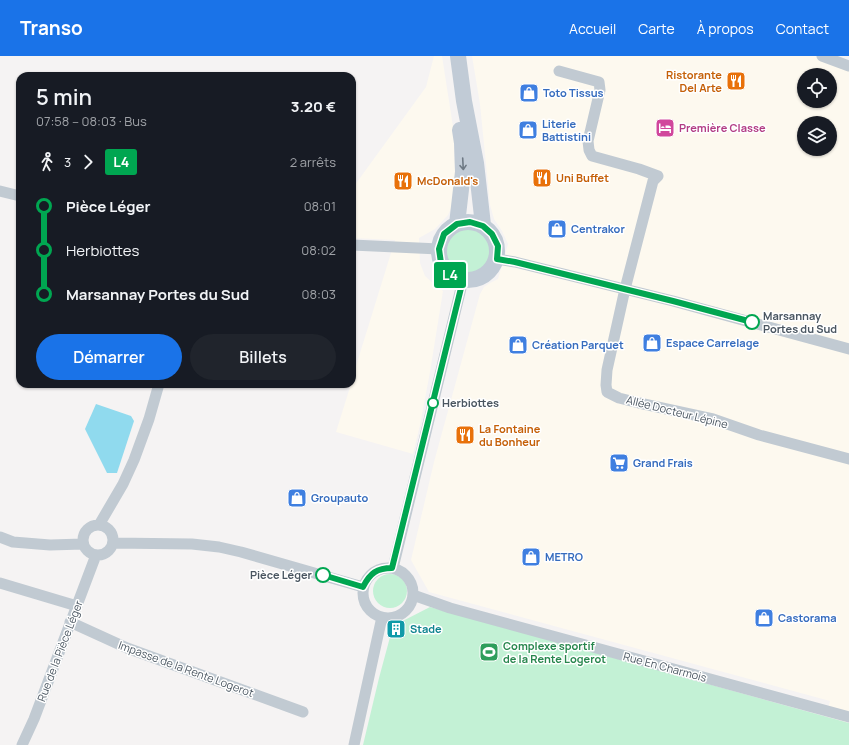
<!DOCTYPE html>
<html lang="fr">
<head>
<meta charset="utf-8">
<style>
  body { margin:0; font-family:Manrope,sans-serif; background:#20242c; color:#f1f3f6; height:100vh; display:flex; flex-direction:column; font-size:15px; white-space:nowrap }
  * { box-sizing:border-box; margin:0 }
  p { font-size:13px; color:#9ea1a6 }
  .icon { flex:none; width:22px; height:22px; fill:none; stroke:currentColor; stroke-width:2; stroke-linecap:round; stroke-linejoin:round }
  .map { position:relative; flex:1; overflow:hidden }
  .panel { position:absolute; left:16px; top:16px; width:340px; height:316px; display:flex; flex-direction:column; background:#171b24; border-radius:12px; box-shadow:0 1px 3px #0004 }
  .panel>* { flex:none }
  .badge { padding:0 8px; border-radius:3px; font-size:14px; line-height:26px }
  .controls { position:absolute; left:797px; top:12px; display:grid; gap:8px }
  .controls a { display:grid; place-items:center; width:40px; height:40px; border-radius:50%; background:#171b24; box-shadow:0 1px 3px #0004; font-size:20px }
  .map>.badge { position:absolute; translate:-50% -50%; box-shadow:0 0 0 2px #fff }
  .legs { display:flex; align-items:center; gap:6px; height:44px; padding:0 20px; font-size:13px }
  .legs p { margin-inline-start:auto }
  .head { display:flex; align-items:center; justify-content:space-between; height:68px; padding:0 20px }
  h1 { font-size:22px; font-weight:600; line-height:30px }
  .primary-button { display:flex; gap:8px; margin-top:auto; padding:8px 20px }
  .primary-button a { flex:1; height:46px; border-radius:24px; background:#1a73e8; color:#fff; font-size:16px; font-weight:600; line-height:46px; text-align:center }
  .primary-button a+a { background:#20242c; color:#f1f3f6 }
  ul { padding:0 20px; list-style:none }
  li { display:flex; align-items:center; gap:14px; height:44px; font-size:15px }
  li i { display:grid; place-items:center; width:6px; height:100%; margin:0 5px; background:currentColor }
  li i::after { content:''; width:10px; height:10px; margin:-5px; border:3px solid; border-radius:50%; background:#171b24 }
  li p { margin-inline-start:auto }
  li:first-child i { background:linear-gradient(#0000 50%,currentColor 0) }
  li:last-child i { background:linear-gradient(currentColor 50%,#0000 0) }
  header { display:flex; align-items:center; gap:24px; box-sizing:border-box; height:56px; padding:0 20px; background:#1a73e8; color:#fff }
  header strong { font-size:19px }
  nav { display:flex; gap:22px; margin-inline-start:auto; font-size:14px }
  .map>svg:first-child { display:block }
  .commercial { fill:#fdf9ef; fill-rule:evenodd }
  .green { fill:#c3f1d5 }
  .water { fill:#90daee }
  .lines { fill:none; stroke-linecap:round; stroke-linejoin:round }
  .street { stroke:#c1cad2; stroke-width:11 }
  .secondary { stroke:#c1cbd6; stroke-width:16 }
  .oneway { stroke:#6e7984 }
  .line-1-casing { stroke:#fff; stroke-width:9 }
  .line-1 { stroke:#00a651; stroke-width:6 }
  .stop-1-dot { fill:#fff; stroke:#00a651; stroke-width:2 }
  .labels { text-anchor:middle; stroke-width:3; stroke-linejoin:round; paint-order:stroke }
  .food-label { font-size:11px; font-weight:bold; fill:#c56008; stroke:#fff; text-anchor:start }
  .shop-label { font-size:11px; font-weight:bold; fill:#366cbe; stroke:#fff; text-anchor:start }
  .hotel-label { font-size:11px; font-weight:bold; fill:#b23c85; stroke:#fff; text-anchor:start }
  .stop-label { font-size:11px; font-weight:bold; fill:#4a5661; stroke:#fff; text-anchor:start }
  .street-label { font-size:11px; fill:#4a5661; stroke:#fff }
  .culture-label { font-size:11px; font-weight:bold; fill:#0d838f; stroke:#fff; text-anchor:start }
  .leisure-label { font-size:11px; font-weight:bold; fill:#27864d; stroke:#fff; text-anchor:start }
</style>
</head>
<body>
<header>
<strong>Transo</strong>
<nav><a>Accueil</a><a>Carte</a><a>À propos</a><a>Contact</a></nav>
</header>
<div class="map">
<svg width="849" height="689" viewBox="0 0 849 689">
  <rect width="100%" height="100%" fill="#f5f3f3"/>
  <path class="commercial" d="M434 0H442L454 77 455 120 453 148 448 159 435 173 419 182 420 207 425 220 436 230 443 235 430 316 420 369 413 398 336 376 351 328H352V323L395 184 352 182V133L426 31Z
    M472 0H815L849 11V667L826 660 830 645 429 536 411 504 434 406 480 238 484 231 490 227 498 223 508 188 502 175 494 163 490 149 480 48ZM804 19H830V45H804ZM804 67H830V93H804Z"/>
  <path class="green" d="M446 195a22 22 0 1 1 44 0a22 22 0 1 1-44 0Z
    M373 535a17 17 0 1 1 34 0a17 17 0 1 1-34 0Z
    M430 551 849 667V689H363L379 622 393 570Z"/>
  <path class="water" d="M96 348 131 360 134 365 117 417H107L85 373Z"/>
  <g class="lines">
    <path class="street" d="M822 0 849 10
      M559 15 599 26 600 34 588 85 589 94 592 100 639 113 658 120 653 125 625 233 607 314 606 329 607 336 619 342 639 347 713 363 759 379 849 403
      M0 135 20 140
      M352 189 439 193
      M497 203 515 206 673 245 849 293
      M99 469 123 428 134 404 149 363 159 328
      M83 484a15 15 0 1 1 30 0a15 15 0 1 1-30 0Z
      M0 481 13 486 50 489 83 488
      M113 487 192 488 219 491 241 496 363 531
      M393 512 463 224
      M363 537a25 25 0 1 1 50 0a25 25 0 1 1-50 0Z
      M0 527 77 550
      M413 539 450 552 849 661
      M70 566 127 592 303 656
      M22 689 34 663 96 499
      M354 689 382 561"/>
    <path class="secondary" d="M458 0 464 45 476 107 483 169
      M439 195a29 29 0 1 1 58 0a29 29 0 1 1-58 0Z
      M457 168 463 116 462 87 460 74"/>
  </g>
  <defs><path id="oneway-shaft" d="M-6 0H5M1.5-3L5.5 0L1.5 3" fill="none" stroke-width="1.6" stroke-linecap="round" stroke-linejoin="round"/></defs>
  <use class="oneway" href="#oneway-shaft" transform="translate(463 108) rotate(87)"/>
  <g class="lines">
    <defs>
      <path id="line-1" d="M323 519 363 531C370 517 377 512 392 512L463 224 450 218 441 207 439 193 444 178 457 168 470 166 483 170 492 178 498 190 497 203 515 206 673 245 752 266"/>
    </defs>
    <use href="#line-1" class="line-1-casing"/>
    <use href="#line-1" class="line-1"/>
  </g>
  <defs>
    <symbol id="restaurant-square" viewBox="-11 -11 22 22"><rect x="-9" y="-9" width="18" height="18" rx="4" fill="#e8710a" stroke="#fff"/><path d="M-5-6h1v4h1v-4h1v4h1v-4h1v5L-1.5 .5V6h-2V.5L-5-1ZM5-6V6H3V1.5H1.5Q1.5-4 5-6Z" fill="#fff"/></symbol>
    <symbol id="shop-square" viewBox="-11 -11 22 22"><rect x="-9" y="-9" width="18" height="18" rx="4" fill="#3f7fe0" stroke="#fff"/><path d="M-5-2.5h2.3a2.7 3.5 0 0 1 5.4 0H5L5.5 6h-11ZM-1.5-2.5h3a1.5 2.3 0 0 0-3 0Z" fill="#fff"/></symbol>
    <symbol id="hotel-square" viewBox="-11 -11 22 22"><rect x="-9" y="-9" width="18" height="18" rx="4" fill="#d1479c" stroke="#fff"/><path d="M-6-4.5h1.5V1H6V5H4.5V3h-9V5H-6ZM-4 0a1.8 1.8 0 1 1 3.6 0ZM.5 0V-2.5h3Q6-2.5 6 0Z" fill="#fff"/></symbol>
    <symbol id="supermarket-square" viewBox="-11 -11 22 22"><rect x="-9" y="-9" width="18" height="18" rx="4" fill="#3f7fe0" stroke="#fff"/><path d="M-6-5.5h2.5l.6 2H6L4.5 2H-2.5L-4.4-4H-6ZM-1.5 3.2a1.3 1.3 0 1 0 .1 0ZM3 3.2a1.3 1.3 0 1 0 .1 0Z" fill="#fff"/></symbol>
    <symbol id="building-square" viewBox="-11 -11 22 22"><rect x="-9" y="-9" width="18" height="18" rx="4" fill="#0f9aa8" stroke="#fff"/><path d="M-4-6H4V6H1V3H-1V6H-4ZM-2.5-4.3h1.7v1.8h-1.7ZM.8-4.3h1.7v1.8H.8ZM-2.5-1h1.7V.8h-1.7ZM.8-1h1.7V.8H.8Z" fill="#fff"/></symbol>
    <symbol id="stadium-square" viewBox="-11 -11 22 22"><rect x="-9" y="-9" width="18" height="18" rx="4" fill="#2e9e5b" stroke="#fff"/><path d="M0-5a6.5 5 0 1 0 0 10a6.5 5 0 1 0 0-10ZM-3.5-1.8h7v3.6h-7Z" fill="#fff"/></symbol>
  </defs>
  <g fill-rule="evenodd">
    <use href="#restaurant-square" x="725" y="14" width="22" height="22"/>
    <use href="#shop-square" x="518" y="26" width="22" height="22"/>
    <use href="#hotel-square" x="654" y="61" width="22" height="22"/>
    <use href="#shop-square" x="517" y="63" width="22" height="22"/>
    <use href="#restaurant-square" x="531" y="111" width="22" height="22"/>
    <use href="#restaurant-square" x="392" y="114" width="22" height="22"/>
    <use href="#shop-square" x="546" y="162" width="22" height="22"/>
    <use href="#shop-square" x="641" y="276" width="22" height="22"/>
    <use href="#shop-square" x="507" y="278" width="22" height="22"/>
    <use href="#restaurant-square" x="454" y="368" width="22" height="22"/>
    <use href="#supermarket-square" x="608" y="396" width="22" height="22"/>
    <use href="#shop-square" x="286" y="431" width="22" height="22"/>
    <use href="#shop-square" x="520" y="490" width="22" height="22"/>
    <use href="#shop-square" x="753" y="551" width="22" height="22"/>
    <use href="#building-square" x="385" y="562" width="22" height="22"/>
    <use href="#stadium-square" x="478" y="585" width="22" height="22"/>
  </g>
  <g class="stop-1-dot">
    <circle cx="752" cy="266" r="7"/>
    <circle cx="433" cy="347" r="5"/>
    <circle cx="323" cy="519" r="7"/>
  </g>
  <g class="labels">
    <g class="food-label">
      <text x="722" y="23" text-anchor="end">Ristorante<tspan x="722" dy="13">Del Arte</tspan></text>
      <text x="556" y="126">Uni Buffet</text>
      <text x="417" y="129">McDonald's</text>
      <text x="479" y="377">La Fontaine<tspan x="479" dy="13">du Bonheur</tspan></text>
    </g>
    <g class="shop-label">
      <text x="543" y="41">Toto Tissus</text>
      <text x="542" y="72">Literie<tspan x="542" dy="13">Battistini</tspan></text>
      <text x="571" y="177">Centrakor</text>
      <text x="666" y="291">Espace Carrelage</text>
      <text x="532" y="293">Création Parquet</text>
      <text x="633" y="411">Grand Frais</text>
      <text x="311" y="446">Groupauto</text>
      <text x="545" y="505">METRO</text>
      <text x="778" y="566">Castorama</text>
    </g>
    <g class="hotel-label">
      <text x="679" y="76">Première Classe</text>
    </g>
    <g class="stop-label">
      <text x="763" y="264">Marsannay<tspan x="763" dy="13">Portes du Sud</tspan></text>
      <text x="442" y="351">Herbiottes</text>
      <text x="312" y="523" text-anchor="end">Pièce Léger</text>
    </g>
    <g class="street-label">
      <text transform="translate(677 356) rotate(14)" y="4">Allée Docteur Lépine</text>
      <text transform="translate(60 595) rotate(-69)" y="4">Rue de la Pièce Léger</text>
      <text transform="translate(665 611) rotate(15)" y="4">Rue En Charmois</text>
      <text transform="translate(186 613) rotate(20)" y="4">Impasse de la Rente Logerot</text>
    </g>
    <g class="culture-label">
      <text x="410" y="577">Stade</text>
    </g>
    <g class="leisure-label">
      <text x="503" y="594">Complexe sportif<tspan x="503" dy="13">de la Rente Logerot</tspan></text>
    </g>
  </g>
</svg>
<div class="controls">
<a><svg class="icon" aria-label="locate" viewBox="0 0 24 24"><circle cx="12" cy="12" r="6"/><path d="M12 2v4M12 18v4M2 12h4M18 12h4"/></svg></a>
<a><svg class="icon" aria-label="layers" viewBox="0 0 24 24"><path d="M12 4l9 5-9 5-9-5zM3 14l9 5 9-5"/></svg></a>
</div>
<b class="badge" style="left:450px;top:219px;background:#00a651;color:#fff">L4</b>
<section class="panel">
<div class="head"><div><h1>5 min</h1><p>07:58 – 08:03 · Bus</p></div><b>3.20 €</b></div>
<div class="legs"><svg class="icon" aria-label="walk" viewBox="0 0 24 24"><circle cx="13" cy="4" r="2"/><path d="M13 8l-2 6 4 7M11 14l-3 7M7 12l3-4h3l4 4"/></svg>3<svg class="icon" aria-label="forward" viewBox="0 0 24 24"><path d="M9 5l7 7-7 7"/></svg><b class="badge" style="background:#00a651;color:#fff">L4</b><p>2 arrêts</p></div>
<ul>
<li><i style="color:#00a651"></i><b>Pièce Léger</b><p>08:01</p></li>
<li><i style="color:#00a651"></i><span>Herbiottes</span><p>08:02</p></li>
<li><i style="color:#00a651"></i><b>Marsannay Portes du Sud</b><p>08:03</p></li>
</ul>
<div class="primary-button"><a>Démarrer</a><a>Billets</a></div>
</section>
</div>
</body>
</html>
